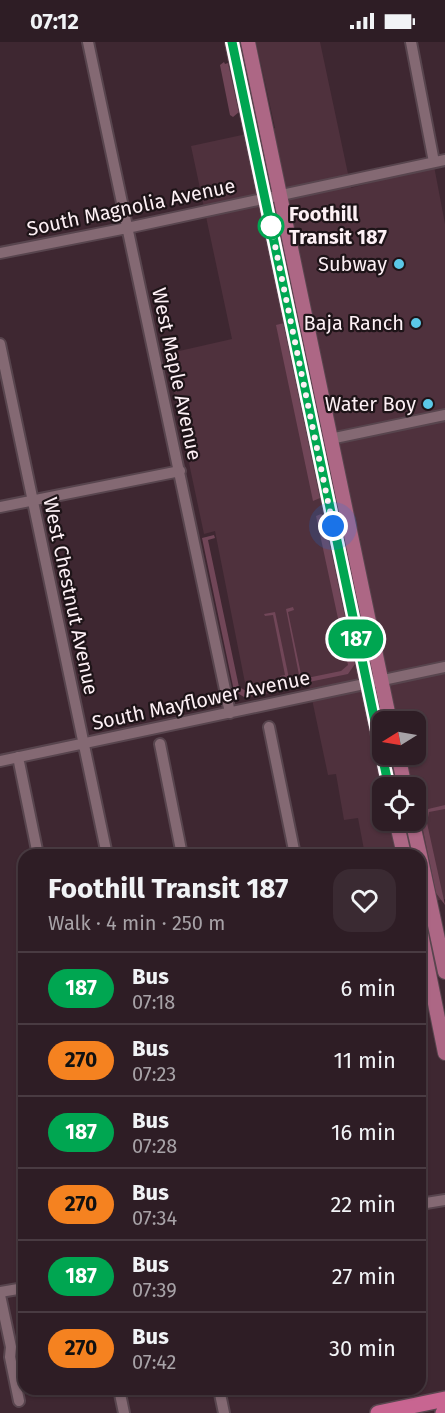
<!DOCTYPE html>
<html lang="en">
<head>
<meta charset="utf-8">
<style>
  body { margin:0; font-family:"Fira Sans",sans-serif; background:#3a2a32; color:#f1f3f6; height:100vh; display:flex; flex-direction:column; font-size:22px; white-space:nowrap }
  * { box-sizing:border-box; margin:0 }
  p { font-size:20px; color:#a7a2a7 }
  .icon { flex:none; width:33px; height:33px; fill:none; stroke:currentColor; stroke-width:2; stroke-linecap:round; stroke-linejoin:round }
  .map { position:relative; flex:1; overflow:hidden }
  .sheet { position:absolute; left:18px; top:807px; width:408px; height:546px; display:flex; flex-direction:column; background:#2e1d25; border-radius:18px; box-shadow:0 2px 4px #0004,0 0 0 2px #493b42 }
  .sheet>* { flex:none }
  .badge { padding:0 12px; border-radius:20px; font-size:21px; line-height:39px }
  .needle { width:39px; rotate:259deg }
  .fabs { position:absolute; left:372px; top:669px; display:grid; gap:12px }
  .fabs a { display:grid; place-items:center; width:54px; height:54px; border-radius:12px; background:#2e1d25; box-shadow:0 2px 4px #0004,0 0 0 2px #493b42; font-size:30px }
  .you { position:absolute; width:30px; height:30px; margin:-15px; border:4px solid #fff; border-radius:50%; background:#1a73e8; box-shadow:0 0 0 9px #1a73e833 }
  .map>.badge { position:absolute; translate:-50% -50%; box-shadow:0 0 0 3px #fff }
  .round { display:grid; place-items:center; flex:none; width:63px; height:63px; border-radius:18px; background:#3a2a32 }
  .head { display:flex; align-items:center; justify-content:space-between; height:102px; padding:0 30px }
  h1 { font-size:28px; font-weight:700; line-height:45px }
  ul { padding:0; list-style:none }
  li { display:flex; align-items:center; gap:18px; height:72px; padding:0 30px; border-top:2px solid #493b42 }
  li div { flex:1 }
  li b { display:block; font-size:22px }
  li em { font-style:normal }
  li .badge { min-width:66px; font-weight:700; text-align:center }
  .status { display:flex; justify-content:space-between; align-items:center; height:42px; padding:0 30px; background:#2e1d25; direction:ltr }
  .status svg { height:16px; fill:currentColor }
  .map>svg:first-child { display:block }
  .built { fill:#4f313d; fill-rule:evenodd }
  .green { fill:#714658 }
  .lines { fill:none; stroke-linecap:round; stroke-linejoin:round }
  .minor-casing { stroke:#58454e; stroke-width:14 }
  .major-casing { stroke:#58454e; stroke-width:16 }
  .highway-casing { stroke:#58454e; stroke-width:18 }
  .minor { stroke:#846973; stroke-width:10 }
  .major { stroke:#ad6785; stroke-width:14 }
  .highway { stroke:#c86591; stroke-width:15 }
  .line-casing { stroke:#fff; stroke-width:14 }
  .line { stroke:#00a651; stroke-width:9 }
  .walk { stroke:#fdf0f5; stroke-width:6; stroke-dasharray:0 10.8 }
  .stop-dot { fill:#fff; stroke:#00a651; stroke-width:3 }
  .poi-dot { fill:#5bc8e7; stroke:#1e1418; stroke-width:2 }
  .labels { text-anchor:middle; stroke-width:4.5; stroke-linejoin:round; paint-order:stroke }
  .street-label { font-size:20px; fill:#fdf0f5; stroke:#1e1418 }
  .stop-label { font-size:20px; font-weight:bold; fill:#fdf0f5; stroke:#1e1418; text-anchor:start }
  .poi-label { font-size:20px; fill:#fdf0f5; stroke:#1e1418; text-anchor:end }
</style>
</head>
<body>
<div class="status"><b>07:12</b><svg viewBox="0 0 49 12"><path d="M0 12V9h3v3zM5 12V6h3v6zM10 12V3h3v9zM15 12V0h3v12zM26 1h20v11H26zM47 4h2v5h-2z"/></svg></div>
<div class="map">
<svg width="445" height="1371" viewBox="0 0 445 1371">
  <rect width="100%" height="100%" fill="#3e2731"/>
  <path class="built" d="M256 0H320L351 146 434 124 445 182V857L420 862V813H365L358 776 344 778 336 732 328 733 309 643 248 656 215 489 204 492 166 312 232 297 191 104 275 86ZM382 680H416V712H382ZM382 746H416V778H382Z"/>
  <path class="green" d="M224 20 225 22 228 21 239 70 233 75 230 73 220 23Z
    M284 281 320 456 313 459 276 283Z
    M321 472 324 474 355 622 348 632 304 641 300 638 286 567 293 565 294 568 288 570 302 637 341 629 348 623 316 474Z
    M214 493 215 496 208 498 239 645 248 650 281 643 280 634 285 633 273 573 265 574 264 572 275 570 290 641 286 646 244 655 234 649 202 496Z
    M445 763V767L429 770 427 781 445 863 436 851 421 778 424 768Z"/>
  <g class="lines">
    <defs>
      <path id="minor" d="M88 0 230 671
        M411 0 434 120
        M0 211 127 186 445 118
        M0 302 107 813
        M330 397 445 373
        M0 465 180 429
        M269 685 295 813
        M160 702 182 813
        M18 715 38 813
        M0 719 445 625
        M420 878 434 876
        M420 1162 445 1158
        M0 1250 24 1246
        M0 1253 11 1305 10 1315 19 1359
        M119 1347 124 1371
        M219 1347 224 1371"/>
      <path id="major" d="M232 0 389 746
        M248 0 390 680
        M398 712 405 746
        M396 778 404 813
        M412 778 420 813
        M420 813 445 930
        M420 887 445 1011"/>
      <path id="highway" d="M378 1371 445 1357
        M443 1371 445 1370"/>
    </defs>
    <use href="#minor" class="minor-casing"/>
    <use href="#major" class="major-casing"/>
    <use href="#highway" class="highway-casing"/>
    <use href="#minor" class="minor"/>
    <use href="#major" class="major"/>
    <use href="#highway" class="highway"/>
  </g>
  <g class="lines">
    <defs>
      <path id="line" d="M232 0 389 746"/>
    </defs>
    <use href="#line" class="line-casing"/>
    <use href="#line" class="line"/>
    <path class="walk" d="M271 184 333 484"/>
  </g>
  <circle class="stop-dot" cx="271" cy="184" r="12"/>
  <g class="poi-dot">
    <circle cx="399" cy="222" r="6"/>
    <circle cx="416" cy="281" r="6"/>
    <circle cx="428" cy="362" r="6"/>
  </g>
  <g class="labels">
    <g class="street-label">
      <text transform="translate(131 165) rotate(-12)" y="7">South Magnolia Avenue</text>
      <text transform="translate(177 332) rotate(78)" y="7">West Maple Avenue</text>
      <text transform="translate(71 554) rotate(78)" y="7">West Chestnut Avenue</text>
      <text transform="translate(201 658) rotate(-12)" y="7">South Mayflower Avenue</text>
    </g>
    <g class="stop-label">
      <text x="289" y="179">Foothill<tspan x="289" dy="23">Transit 187</tspan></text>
    </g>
    <g class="poi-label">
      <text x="387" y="229">Subway</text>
      <text x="404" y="288">Baja Ranch</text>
      <text x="416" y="369">Water Boy</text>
    </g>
  </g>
</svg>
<div class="fabs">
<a><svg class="needle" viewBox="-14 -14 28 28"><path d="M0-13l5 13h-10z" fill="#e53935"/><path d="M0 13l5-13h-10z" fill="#a7a2a7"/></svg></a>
<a><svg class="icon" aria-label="locate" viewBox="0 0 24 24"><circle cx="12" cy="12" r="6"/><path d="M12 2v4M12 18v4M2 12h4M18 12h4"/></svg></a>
</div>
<div class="you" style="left:333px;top:484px"></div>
<b class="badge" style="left:356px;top:597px;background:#00a651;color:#fff">187</b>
<section class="sheet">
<div class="head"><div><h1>Foothill Transit 187</h1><p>Walk · 4 min · 250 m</p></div><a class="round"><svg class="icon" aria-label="heart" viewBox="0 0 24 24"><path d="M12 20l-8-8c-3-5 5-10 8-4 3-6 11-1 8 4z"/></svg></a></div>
<ul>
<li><span class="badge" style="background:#00a651;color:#fff">187</span><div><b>Bus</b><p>07:18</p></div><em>6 min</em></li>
<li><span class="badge" style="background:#f58220;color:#111">270</span><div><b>Bus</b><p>07:23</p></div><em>11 min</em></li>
<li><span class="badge" style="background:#00a651;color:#fff">187</span><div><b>Bus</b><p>07:28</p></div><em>16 min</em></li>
<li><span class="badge" style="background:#f58220;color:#111">270</span><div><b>Bus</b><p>07:34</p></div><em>22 min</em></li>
<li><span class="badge" style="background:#00a651;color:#fff">187</span><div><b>Bus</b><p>07:39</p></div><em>27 min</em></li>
<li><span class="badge" style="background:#f58220;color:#111">270</span><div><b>Bus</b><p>07:42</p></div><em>30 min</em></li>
</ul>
</section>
</div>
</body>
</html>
